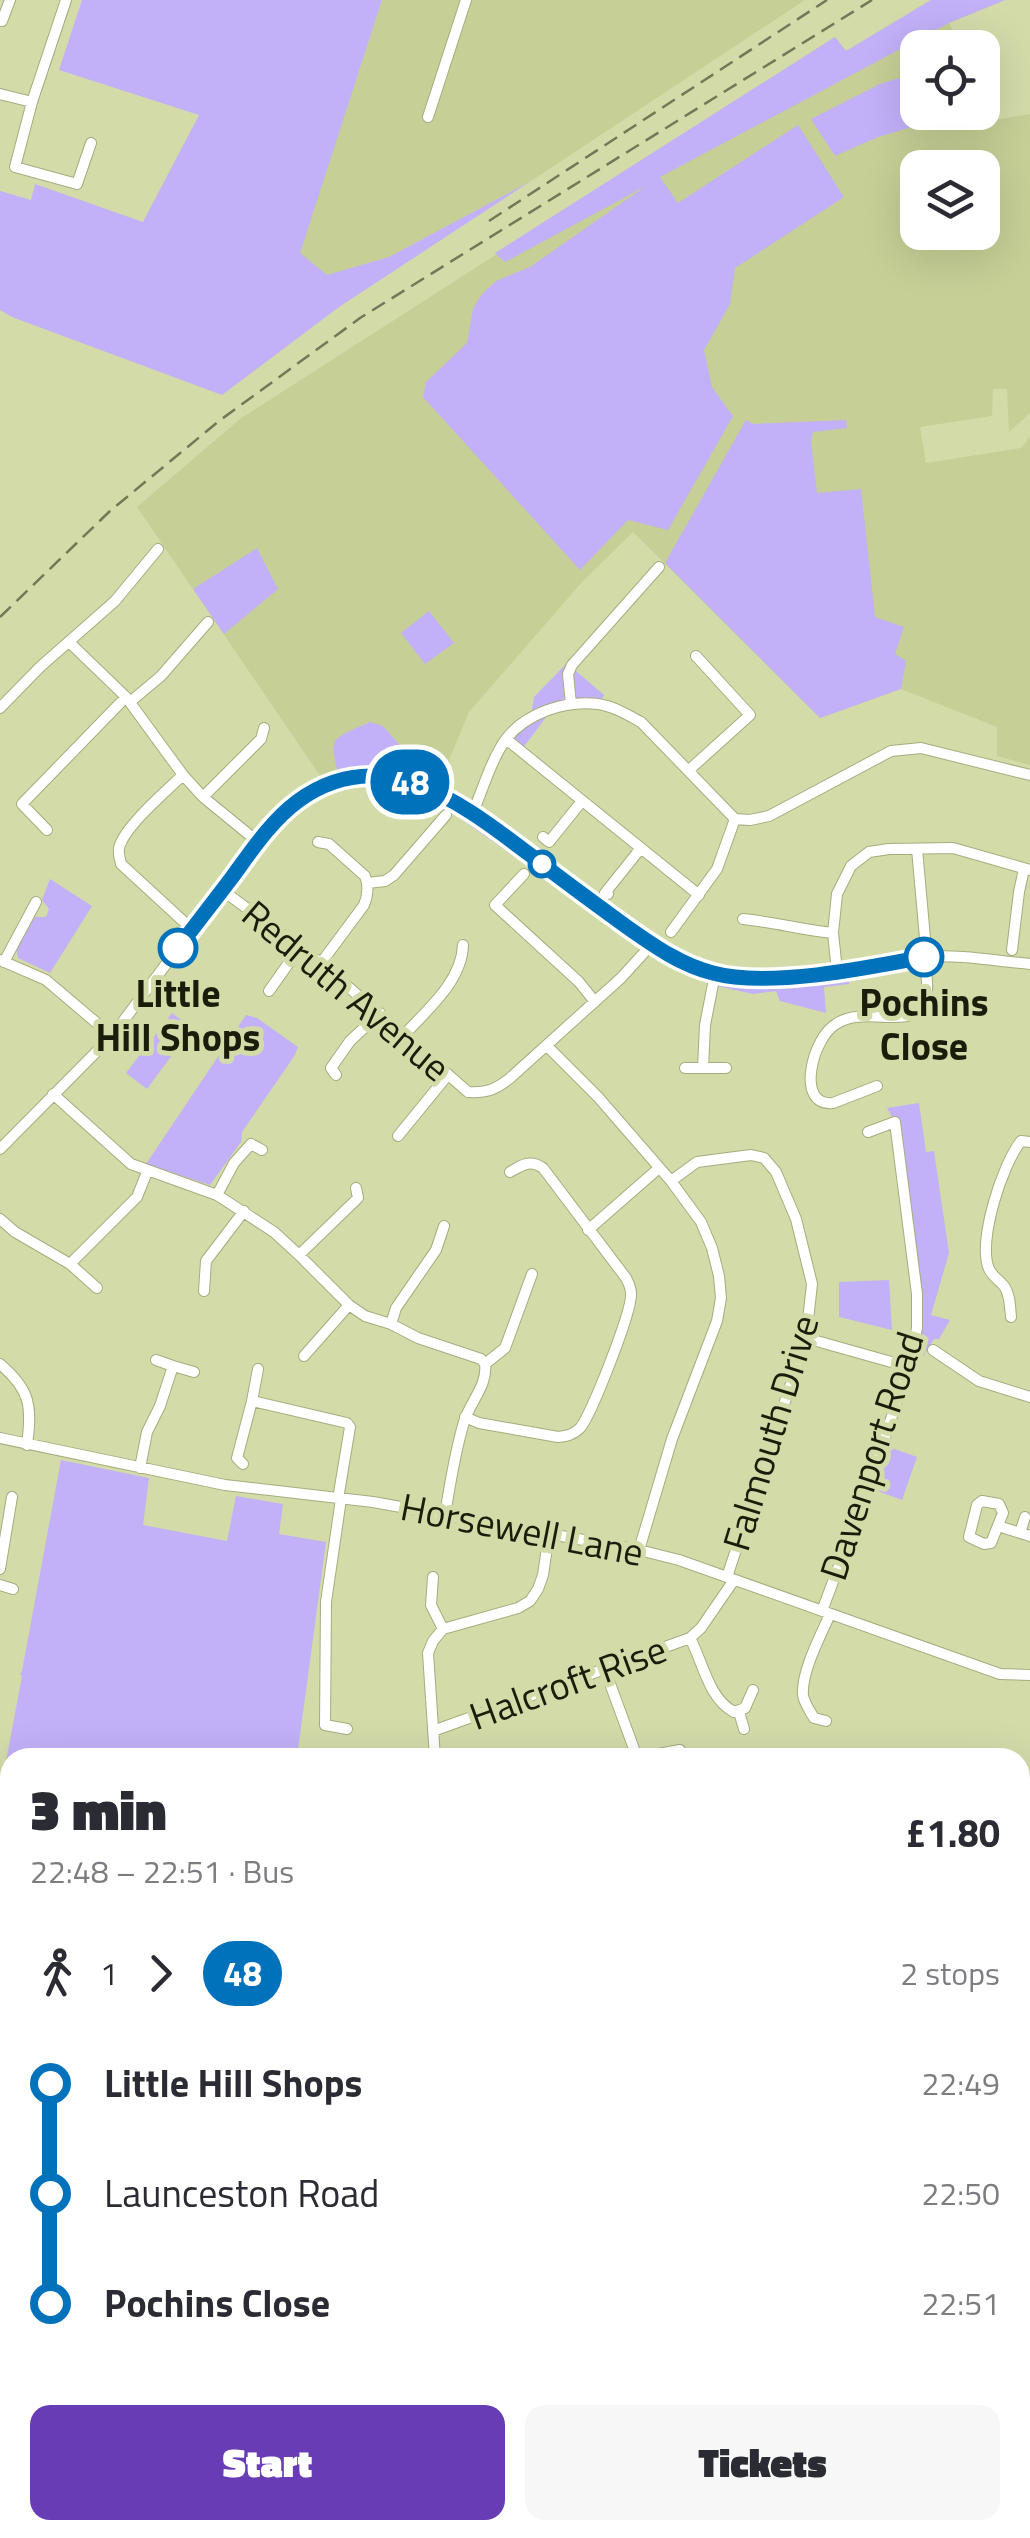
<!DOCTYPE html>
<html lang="en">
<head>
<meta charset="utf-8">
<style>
  body { margin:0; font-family:"Titillium Web",sans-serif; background:#f7f7f7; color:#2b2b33; height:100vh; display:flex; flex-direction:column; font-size:38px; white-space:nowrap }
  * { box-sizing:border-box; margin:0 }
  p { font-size:32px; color:#7c7c81 }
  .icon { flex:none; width:55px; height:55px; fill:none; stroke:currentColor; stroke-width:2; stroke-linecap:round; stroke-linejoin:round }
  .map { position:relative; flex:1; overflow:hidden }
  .sheet { position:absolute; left:0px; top:1748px; width:1030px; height:792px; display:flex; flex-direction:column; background:#fff; border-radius:30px 30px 0 0; box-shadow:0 10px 40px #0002 }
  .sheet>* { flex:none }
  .badge { padding:0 20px; border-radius:32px; font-size:35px; line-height:65px }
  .controls { position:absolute; left:900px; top:30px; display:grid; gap:20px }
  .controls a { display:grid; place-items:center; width:100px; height:100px; border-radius:20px; background:#fff; box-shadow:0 10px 40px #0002; font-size:50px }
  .map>.badge { position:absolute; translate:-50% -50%; box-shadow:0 0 0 5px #fff }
  .legs { display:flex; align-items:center; gap:15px; height:110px; padding:0 30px; font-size:32px }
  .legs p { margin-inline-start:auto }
  .head { display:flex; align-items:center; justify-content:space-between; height:170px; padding:0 30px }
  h1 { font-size:55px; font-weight:800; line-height:75px }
  .action { display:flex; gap:20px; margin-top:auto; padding:20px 30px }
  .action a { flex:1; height:115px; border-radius:20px; background:#673cb4; color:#fff; font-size:40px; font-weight:800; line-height:115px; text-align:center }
  .action a+a { background:#f7f7f7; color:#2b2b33 }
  ul { padding:0 30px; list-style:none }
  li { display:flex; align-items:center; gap:35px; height:110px; font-size:38px }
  li i { display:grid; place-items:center; width:15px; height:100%; margin:0 12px; background:currentColor }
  li i::after { content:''; width:25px; height:25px; margin:-12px; border:8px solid; border-radius:50%; background:#fff }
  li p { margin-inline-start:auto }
  li:first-child i { background:linear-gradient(#0000 50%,currentColor 0) }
  li:last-child i { background:linear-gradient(currentColor 50%,#0000 0) }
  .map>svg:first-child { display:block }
  .built { fill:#c6cf96; fill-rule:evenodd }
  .green { fill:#c2b0f8 }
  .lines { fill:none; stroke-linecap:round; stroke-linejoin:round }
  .minor-casing { stroke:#a6ad7d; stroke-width:12 }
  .tertiary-casing { stroke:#a6ad7d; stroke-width:14 }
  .primary-casing { stroke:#fff; stroke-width:18 }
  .minor { stroke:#fff; stroke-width:10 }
  .tertiary { stroke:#fff; stroke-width:11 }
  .primary { stroke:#cbe7f8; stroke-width:15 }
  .rail { stroke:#737856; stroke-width:2.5; stroke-dasharray:15 8; stroke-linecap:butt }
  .line-1-casing { stroke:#fff; stroke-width:22 }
  .line-1 { stroke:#0072bc; stroke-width:15 }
  .stop-1-dot { fill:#fff; stroke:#0072bc; stroke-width:5 }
  .labels { text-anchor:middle; stroke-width:10; stroke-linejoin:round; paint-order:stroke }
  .street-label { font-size:38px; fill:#1b1d0a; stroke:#d3dba9 }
  .stop-label { font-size:38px; font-weight:bold; fill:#1b1d0a; stroke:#d3dba9 }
</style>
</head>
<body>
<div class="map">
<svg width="1030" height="2538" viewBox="0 0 1030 2538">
  <rect width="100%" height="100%" fill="#d3dba9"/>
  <path class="built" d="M382 0H805L531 181 389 257 327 276 299 254Z
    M931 0H1005L949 23 960 47 918 48V112L979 113 984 122 1030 114V413L1009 432 1007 389H993L992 416 920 427 926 463 1021 448 1030 437V765L997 756V727L901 689 820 718 633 532 582 582 469 712 439 784 418 774 398 770H369L333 775 323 780 137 507 240 419 835 37 846 51ZM918 168H982V232H918Z"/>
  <path class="green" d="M82 0H382L300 253 327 275 389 257 531 181 339 307 222 395 12 317 0 310V191L31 200 35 184 143 222 199 115 59 70Z
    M931 0H1005L949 23 660 177 678 203 798 125 844 197 735 268 730 304 704 350 712 387 733 416 668 530 628 520 580 570 423 397 426 382 467 343 473 309 482 294 496 281 530 267 646 186 505 262 495 253 835 37 846 51Z
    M915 73 917 81 918 112 929 113 932 121 878 137 835 156 811 119 880 84Z
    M746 420 753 424 846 420 847 428 813 432 811 441 817 493 861 489 875 617 904 627 895 654 906 661 901 689 820 718 665 563Z
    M257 548 278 589 224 634 193 589Z
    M429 611 454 643 425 664 401 633Z
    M569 661 576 671 604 695 600 704 552 709 523 748 506 739 531 716 534 697Z
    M370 722 383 726 405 751V780L452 800 583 896H570L457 816 422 796 404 790 372 786 359 778 340 779C328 736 330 740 370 722Z
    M50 879 92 906 50 973 18 958 16 947 35 917H46L49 909 42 900Z
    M849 969V984L824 987 826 1013 780 1001 776 991 753 994 713 985 715 974 740 978Z
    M172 1013 192 1028 147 1089 126 1073Z
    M246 1015 257 1018 298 1047 295 1055 242 1132 241 1142 210 1185 146 1164Z
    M919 1103 926 1152 934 1151 949 1253 931 1315 950 1320 939 1339H934L922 1358 912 1355 917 1328 895 1122 887 1108Z
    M889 1280 892 1330 839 1317V1282Z
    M889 1447 917 1457 902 1500 875 1490Z
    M61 1460 149 1478 143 1525 227 1541 236 1496 283 1504 279 1534 326 1542 297 1757 10 1758V1989L0 1987V1794L22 1676 20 1674 22 1671Z"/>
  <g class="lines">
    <defs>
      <path id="minor" d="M0 21H2L10 0
        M0 94 32 102 66 0
        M32 102 15 167 77 184 91 143
        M428 117 466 0
        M69 642 126 697 183 775 203 797 258 842
        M130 702 161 676 208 622
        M571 704 568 674 572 665 659 567
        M0 708 40 667 115 601 158 549
        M506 739 699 895
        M689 770 750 715 696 656
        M183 775C166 791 124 827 119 848 118 855 120 858 121 864L183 921
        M203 797 261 739 264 728
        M473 812C483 789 491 760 506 739 526 713 565 700 598 704 613 706 628 715 641 722L735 819 750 820 769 816 891 751 921 748 1030 775
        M47 830 22 804 126 697
        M543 837 549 842 582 801
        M318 842 329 844 365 876C369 886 368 895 364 905L321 963
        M917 849 925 938
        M524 874 495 905 579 982 595 1002
        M368 883 385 881 394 875 446 815
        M222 890 321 963 468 1092C486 1093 495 1090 509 1079L621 978 652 944
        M608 894 605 893 641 848
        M743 919C774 922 802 930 833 933
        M671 932 717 869 735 819
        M1012 950 1019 892 1024 869
        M0 960 46 980 112 1036
        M4 962 36 902
        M837 971 833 933 837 894 851 866 869 852 889 849 953 848 1030 870
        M269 991 300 947
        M404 1035C427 1010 462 981 463 945
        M547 1046 598 1097 671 1181 701 1222 712 1248 719 1276 721 1298 717 1321 672 1439 639 1550
        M685 1068H726
        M703 1068 705 1025 715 974
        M336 1075 331 1068 350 1041 380 1013
        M877 1086 833 1103C795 1107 812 1038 836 1024 861 1007 904 1026 919 1010 932 997 926 973 924 957
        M53 1094 131 1164 217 1195 274 1232 299 1255 349 1305 365 1316 391 1324 418 1338 481 1359 485 1364
        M398 1136 447 1076
        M0 1149 112 1036 258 842C280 817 307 787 341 779 420 761 486 821 543 865 573 888 603 911 634 932 660 950 684 966 714 974 783 991 856 962 924 957 959 954 996 961 1030 964
        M671 1181 697 1162 751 1155 764 1158 776 1172 796 1219 812 1284 806 1338 727 1577
        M217 1195 234 1163 251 1144 262 1150
        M0 1219 15 1232 70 1264 137 1197 147 1172
        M588 1230 659 1168
        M299 1255 358 1198 356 1188
        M70 1264 97 1288
        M204 1291 206 1261 244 1211
        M1011 1317C1010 1307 1010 1294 1004 1286 999 1280 992 1276 989 1269 977 1241 1003 1163 1021 1141L1030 1142
        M391 1324 396 1308 436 1250 444 1226
        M806 1338 909 1367
        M933 1350 979 1381 1030 1397
        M304 1356 349 1305
        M0 1364C31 1390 32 1407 27 1445
        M173 1366 194 1372
        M258 1369 252 1401 347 1423 350 1427 338 1499
        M465 1417 479 1423 558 1437C567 1436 573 1435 580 1428 591 1416 632 1311 631 1294 631 1287 629 1284 626 1278L543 1168C530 1159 522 1165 510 1172
        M0 1438 225 1485 373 1502 639 1550 679 1560 1000 1674 1030 1675
        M243 1464 237 1458 252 1401
        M140 1468 147 1432 160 1406 173 1366 156 1360
        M341 1499 326 1602 325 1725 347 1729
        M982 1501 999 1504 1003 1513 991 1543 984 1544 969 1537 977 1505Z
        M445 1515C450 1483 455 1452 464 1422 470 1402 488 1385 485 1364L505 1348 532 1274
        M998 1526 1030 1536
        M1020 1533 1025 1517
        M0 1569 12 1497
        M433 1577 431 1605 443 1629
        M0 1585 13 1589
        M822 1611 868 1488 910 1362 917 1328V1294L895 1122 868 1132
        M690 1638C703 1662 708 1698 734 1712L745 1708 753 1690
        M605 1670 637 1757
        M739 1712 744 1729
        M826 1721 814 1718C810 1711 804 1703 803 1695 801 1672 821 1635 830 1614
        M433 1731 690 1638 701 1628 734 1580
        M435 1758 428 1653 433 1641 443 1629 518 1608 530 1601 538 1589 543 1575 549 1534
        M636 1758 680 1750
        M0 2179 10 2181
        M1020 2254 1030 2255
        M0 2491 10 2494
        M183 2530V2538
        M583 2530 587 2538
        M957 2530 959 2538
        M463 2538 464 2530"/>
      <path id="tertiary" d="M1020 1929 1030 1895
        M320 2530 323 2538
        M869 2530 875 2538
        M733 2538 737 2530"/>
      <path id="primary" d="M1020 1807 1030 1804
        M0 2028 10 2031"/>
    </defs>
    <use href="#minor" class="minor-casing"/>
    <use href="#tertiary" class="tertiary-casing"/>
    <use href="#primary" class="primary-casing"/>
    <use href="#minor" class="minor"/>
    <use href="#tertiary" class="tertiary"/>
    <use href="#primary" class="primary"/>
    <path class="rail" d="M489 221 827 0
      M0 617 110 511 219 421 360 318 872 0"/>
  </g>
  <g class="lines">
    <defs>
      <path id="line-1" d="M178 948C196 924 215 900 233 876 252 850 271 821 298 801 382 740 461 803 529 854 561 879 594 903 627 927 654 946 681 965 713 973 767 988 868 968 924 957"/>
    </defs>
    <use href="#line-1" class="line-1-casing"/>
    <use href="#line-1" class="line-1"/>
  </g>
  <g class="stop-1-dot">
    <circle cx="542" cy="864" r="12"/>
    <circle cx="178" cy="948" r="18"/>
    <circle cx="924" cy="957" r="18"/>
  </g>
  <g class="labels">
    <g class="street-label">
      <text transform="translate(346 991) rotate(40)" y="13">Redruth Avenue</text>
      <text transform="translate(771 1433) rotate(-73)" y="13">Falmouth Drive</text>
      <text transform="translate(872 1456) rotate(-72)" y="13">Davenport Road</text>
      <text transform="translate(522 1530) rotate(11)" y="13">Horsewell Lane</text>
      <text transform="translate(568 1683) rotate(-20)" y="13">Halcroft Rise</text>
    </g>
    <g class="stop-label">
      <text x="178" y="1007">Little<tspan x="178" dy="44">Hill Shops</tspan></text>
      <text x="924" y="1016">Pochins<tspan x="924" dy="44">Close</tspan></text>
    </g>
  </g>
</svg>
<div class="controls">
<a><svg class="icon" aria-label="locate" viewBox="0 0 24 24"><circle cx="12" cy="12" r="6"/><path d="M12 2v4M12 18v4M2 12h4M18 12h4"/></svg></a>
<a><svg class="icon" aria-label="layers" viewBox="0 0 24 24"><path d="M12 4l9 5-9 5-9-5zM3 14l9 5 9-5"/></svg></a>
</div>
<b class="badge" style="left:410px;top:782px;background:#0072bc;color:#fff">48</b>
<section class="sheet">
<div class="head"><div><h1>3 min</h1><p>22:48 – 22:51 · Bus</p></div><b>£1.80</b></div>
<div class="legs"><svg class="icon" aria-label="walk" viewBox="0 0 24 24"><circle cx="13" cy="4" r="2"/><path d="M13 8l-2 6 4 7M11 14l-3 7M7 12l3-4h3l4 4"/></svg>1<svg class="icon" aria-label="forward" viewBox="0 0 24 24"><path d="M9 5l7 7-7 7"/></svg><b class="badge" style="background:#0072bc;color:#fff">48</b><p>2 stops</p></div>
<ul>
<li><i style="color:#0072bc"></i><b>Little Hill Shops</b><p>22:49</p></li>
<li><i style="color:#0072bc"></i><span>Launceston Road</span><p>22:50</p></li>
<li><i style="color:#0072bc"></i><b>Pochins Close</b><p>22:51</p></li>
</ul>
<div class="action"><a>Start</a><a>Tickets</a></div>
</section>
</div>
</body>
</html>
